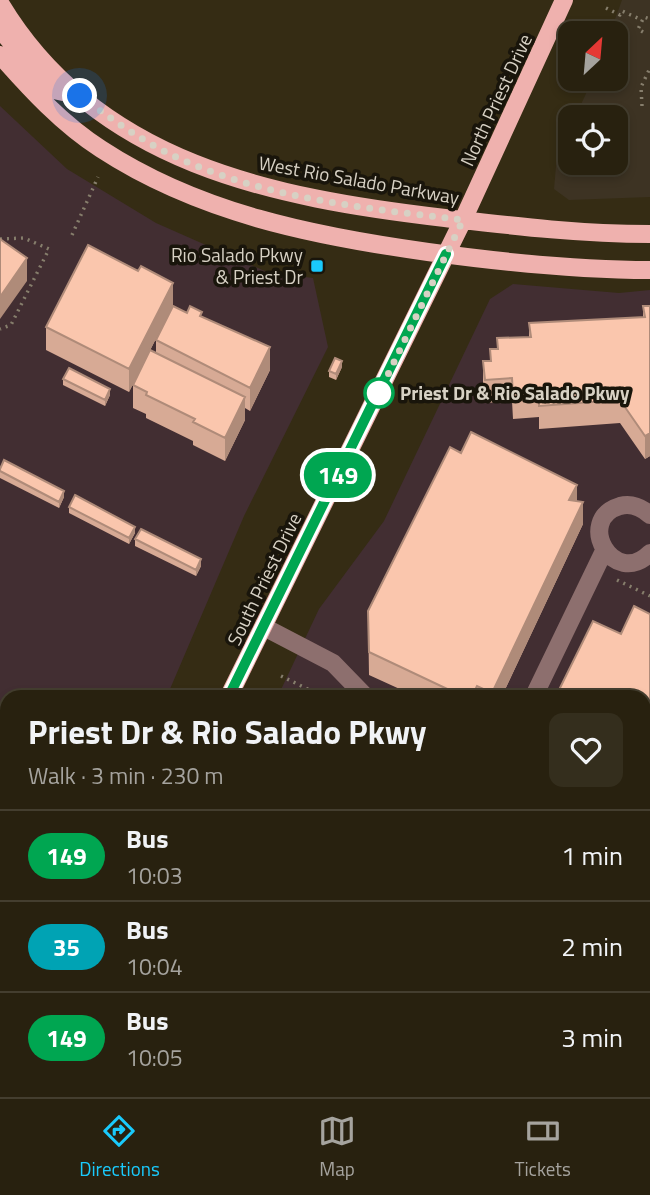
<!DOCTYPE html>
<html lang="en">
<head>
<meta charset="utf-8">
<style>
  body { margin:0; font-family:"Titillium Web",sans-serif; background:#342e1d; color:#f1f3f6; height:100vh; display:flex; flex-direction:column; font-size:26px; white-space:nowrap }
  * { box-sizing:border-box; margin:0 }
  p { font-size:23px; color:#a5a39e }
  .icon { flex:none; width:38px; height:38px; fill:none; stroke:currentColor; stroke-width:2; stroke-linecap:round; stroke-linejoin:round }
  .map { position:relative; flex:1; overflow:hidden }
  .panel { position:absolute; left:0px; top:690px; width:651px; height:408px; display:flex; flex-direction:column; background:#28210f; border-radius:21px 21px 0 0; box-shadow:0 4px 10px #0003,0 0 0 2px #443e2f }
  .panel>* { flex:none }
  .badge { padding:0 14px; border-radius:23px; font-size:24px; line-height:46px }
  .needle { width:46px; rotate:26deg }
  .controls { position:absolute; left:558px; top:21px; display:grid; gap:14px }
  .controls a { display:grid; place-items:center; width:70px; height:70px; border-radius:14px; background:#28210f; box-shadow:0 4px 10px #0003,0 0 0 2px #443e2f; font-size:35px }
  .you { position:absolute; width:35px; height:35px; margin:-18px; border:5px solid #fff; border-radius:50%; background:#1a73e8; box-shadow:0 0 0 10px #1a73e833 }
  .map>.badge { position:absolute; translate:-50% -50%; box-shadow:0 0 0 4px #fff }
  .round { display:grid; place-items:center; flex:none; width:74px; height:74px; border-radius:14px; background:#342e1d }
  .head { display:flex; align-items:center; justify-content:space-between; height:119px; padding:0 28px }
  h1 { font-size:33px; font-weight:700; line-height:52px }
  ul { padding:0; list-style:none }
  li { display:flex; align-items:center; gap:21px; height:91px; padding:0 28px; border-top:2px solid #443e2f }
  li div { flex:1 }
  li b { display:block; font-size:26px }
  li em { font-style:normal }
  li .badge { min-width:77px; font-weight:700; text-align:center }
  .menu { display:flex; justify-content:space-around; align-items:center; height:98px; border-top:2px solid #443e2f; background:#28210f; font-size:19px; color:#a5a39e }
  .menu a { display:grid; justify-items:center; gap:4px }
  .menu .active { color:#1acafc }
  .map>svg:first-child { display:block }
  .commercial { fill:#422e32 }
  .industrial { fill:#3d3323 }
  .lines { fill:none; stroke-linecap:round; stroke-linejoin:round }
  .path { stroke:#867e6c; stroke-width:3.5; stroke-dasharray:2 5; stroke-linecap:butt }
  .minor { stroke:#8d6f6e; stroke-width:18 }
  .major { stroke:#efb1ae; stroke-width:18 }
  .wall { fill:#d7aa95 }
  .shaded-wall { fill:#af8b79 }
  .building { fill:#fac6ad; stroke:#af8b79; stroke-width:2 }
  .line-casing { stroke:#fff; stroke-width:16 }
  .line { stroke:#00a651; stroke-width:10 }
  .walk { stroke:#d7d1c4; stroke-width:7; stroke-dasharray:0 12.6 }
  .poi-dot { fill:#1acafc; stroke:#19150b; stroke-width:2.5 }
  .stop-dot { fill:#fff; stroke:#00a651; stroke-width:3.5 }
  .labels { text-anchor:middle; stroke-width:7; stroke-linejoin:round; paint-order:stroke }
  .street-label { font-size:19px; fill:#d7d1c4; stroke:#19150b }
  .poi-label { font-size:19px; fill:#d7d1c4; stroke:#19150b; text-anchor:end }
  .stop-label { font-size:19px; font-weight:bold; fill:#d7d1c4; stroke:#19150b; text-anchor:start }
</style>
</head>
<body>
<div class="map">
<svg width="650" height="1097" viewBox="0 0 650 1097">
  <rect width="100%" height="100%" fill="#352c14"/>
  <path class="commercial" d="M0 106 67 169 156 223 267 272 313 278 328 347 244 516 167 696H7V723L0 720Z
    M513 284 619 293 650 290V979L644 992V696H278L319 609 384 521 490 299Z
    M0 774 7 777V1061L0 1076Z"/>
  <path class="industrial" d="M622 0H650V197L569 200 554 189 557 155 570 127V163H616V117H575L593 79H616V33H610Z"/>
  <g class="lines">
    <path class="path" d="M606 8 620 15 622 11 642 20
      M643 32 638 29 644 17 650 19
      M642 106 641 87 650 68
      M72 235 98 177
      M0 239 24 238 49 249 11 325 0 329
      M617 580 650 596
      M281 676 322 696
      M644 786 650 788"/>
    <path class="minor" d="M650 515C641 507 631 503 620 506 574 520 614 589 650 553
      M264 627 333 663 365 696
      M534 696 604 551
      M0 745 7 748
      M644 823 650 826
      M644 1062 650 1065
      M147 1090 161 1097
      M428 1090 442 1097"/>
    <path class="major" d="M0 3C96 164 274 198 445 218 514 226 580 234 650 234
      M0 29 45 82 54 90 81 96
      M0 55C30 89 62 124 101 149 199 213 313 236 428 252 501 262 575 270 650 270
      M229 696 463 220 564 0
      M33 1097 36 1090"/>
  </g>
  <path class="wall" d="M173 305 129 392 46 350V327Z
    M643 306H650V456L645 459 620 423 539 429V417L513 419 512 401 485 403 483 383V361H491L497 349V338L529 337V323L643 317Z
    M187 313 202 317 270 370 250 411 245 408V420L225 461 193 445V441L146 418V414L133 408V385L156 353V340Z
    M342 367 336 380 329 377V371Z
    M63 379 110 395 105 406 63 385Z
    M461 453 577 501 583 524 502 696H415L369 675 368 611Z
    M0 469 64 497 59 508 0 478Z
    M69 507 135 533 129 544 69 513Z
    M135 539 201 566 196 576 135 546Z
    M650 614V787L644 784V696L621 634Z
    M0 820 7 824 3 1012 0 1011Z
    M239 1090H289L286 1097H249L239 1092Z
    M509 1090H522L519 1096Z
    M540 1090H595L592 1097H544V1094L540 1092Z"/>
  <path class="shaded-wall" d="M27 258V281L0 319V297Z
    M173 283V305L129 392V369Z
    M270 347V370L250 411V388Z
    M342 361V367L336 380V374Z
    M110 389V395L105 406V400Z
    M245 397V420L225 461V438Z
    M650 433V456L645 459V436Z
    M577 485V507L569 500Z
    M64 491V497L59 508V502Z
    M583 502V524L502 696H492V693Z
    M135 527V533L129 544V538Z
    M201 559V566L196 576V570Z
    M477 686V696H472Z
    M650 907V939L644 951V920Z
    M7 981V1004L3 1012V989Z
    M280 1090H289L286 1097H278Z
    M342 1090H351L347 1097H339Z
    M587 1090H595L592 1097H584Z"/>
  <path class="building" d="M0 239 27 258 0 297Z
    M88 245 138 271 141 266 173 283 129 369 46 327Z
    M173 306 187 313 190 306 202 312 200 316 270 347 250 388 156 340Z
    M643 306H650V433L645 436 620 400 539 406V395L513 396 512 378 485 380 483 361H491L490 349H498L497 338 531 337 529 323 645 317Z
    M150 350 245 397 225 438 193 422 195 419 146 395 147 392 133 385Z
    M335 358 342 361 336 374 329 371Z
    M69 368 110 389 105 400 63 379Z
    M471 432 577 485 569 500 583 502 492 693 477 686 472 696H462L369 652 368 611 450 447 461 453Z
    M4 460 64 491 59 502 0 471V469Z
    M75 495 135 527 129 538 69 507Z
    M141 529 201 559 196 570 135 539Z
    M634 606 650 614V756L644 753V696H556L593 621 621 634Z
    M0 820 7 824V981L3 989 0 988Z
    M644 836 650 839V848L649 847 646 853 644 852Z
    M649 847 650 848V907L644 920V857Z
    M100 1090 114 1097H97Z
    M294 1090H342L339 1097H291Z
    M356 1090H379L393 1097H352Z
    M417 1090H421L425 1092 422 1097H413Z
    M545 1090H587L584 1096 574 1090 571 1097H555L544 1092Z"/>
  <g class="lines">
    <defs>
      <path id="line" d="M229 696 446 254"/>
    </defs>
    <use href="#line" class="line-casing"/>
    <use href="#line" class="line"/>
    <path class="walk" d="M80 96C113 120 147 145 185 161 271 199 371 209 463 220L379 393"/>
  </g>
  <rect class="poi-dot" x="310" y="259" width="14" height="14" rx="3.5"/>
  <circle class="stop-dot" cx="379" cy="393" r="14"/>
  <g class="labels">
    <g class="street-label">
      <text transform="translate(496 100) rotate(-65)" y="7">North Priest Drive</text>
      <text transform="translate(359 180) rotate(10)" y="7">West Rio Salado Parkway</text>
      <text transform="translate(264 579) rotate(-64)" y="7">South Priest Drive</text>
    </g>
    <g class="poi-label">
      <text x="303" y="262">Rio Salado Pkwy<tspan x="303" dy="22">&amp; Priest Dr</tspan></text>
    </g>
    <g class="stop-label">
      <text x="400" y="400">Priest Dr &amp; Rio Salado Pkwy</text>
    </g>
  </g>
</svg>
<div class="controls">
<a><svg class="needle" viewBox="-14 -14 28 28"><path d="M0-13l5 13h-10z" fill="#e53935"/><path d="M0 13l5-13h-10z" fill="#a5a39e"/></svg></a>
<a><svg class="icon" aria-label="locate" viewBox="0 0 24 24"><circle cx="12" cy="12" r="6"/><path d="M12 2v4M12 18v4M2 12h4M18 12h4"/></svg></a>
</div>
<div class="you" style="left:80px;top:96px"></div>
<b class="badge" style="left:338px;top:475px;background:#00a651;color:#fff">149</b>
<section class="panel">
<div class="head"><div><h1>Priest Dr &amp; Rio Salado Pkwy</h1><p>Walk · 3 min · 230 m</p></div><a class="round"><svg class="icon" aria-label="heart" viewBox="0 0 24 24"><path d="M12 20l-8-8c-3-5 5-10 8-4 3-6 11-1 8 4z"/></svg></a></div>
<ul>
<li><span class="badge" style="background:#00a651;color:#fff">149</span><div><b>Bus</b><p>10:03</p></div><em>1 min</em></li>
<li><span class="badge" style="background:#00a3b4;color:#fff">35</span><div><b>Bus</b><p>10:04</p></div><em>2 min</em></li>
<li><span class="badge" style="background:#00a651;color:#fff">149</span><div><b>Bus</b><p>10:05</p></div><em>3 min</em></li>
</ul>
</section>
</div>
<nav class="menu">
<a class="active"><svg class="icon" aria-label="directions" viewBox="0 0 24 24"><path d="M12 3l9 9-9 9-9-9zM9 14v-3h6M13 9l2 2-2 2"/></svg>Directions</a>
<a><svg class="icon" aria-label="map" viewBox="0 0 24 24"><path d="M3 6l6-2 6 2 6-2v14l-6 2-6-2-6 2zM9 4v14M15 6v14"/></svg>Map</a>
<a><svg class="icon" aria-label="tickets" viewBox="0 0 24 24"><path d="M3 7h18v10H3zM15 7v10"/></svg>Tickets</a>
</nav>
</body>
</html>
